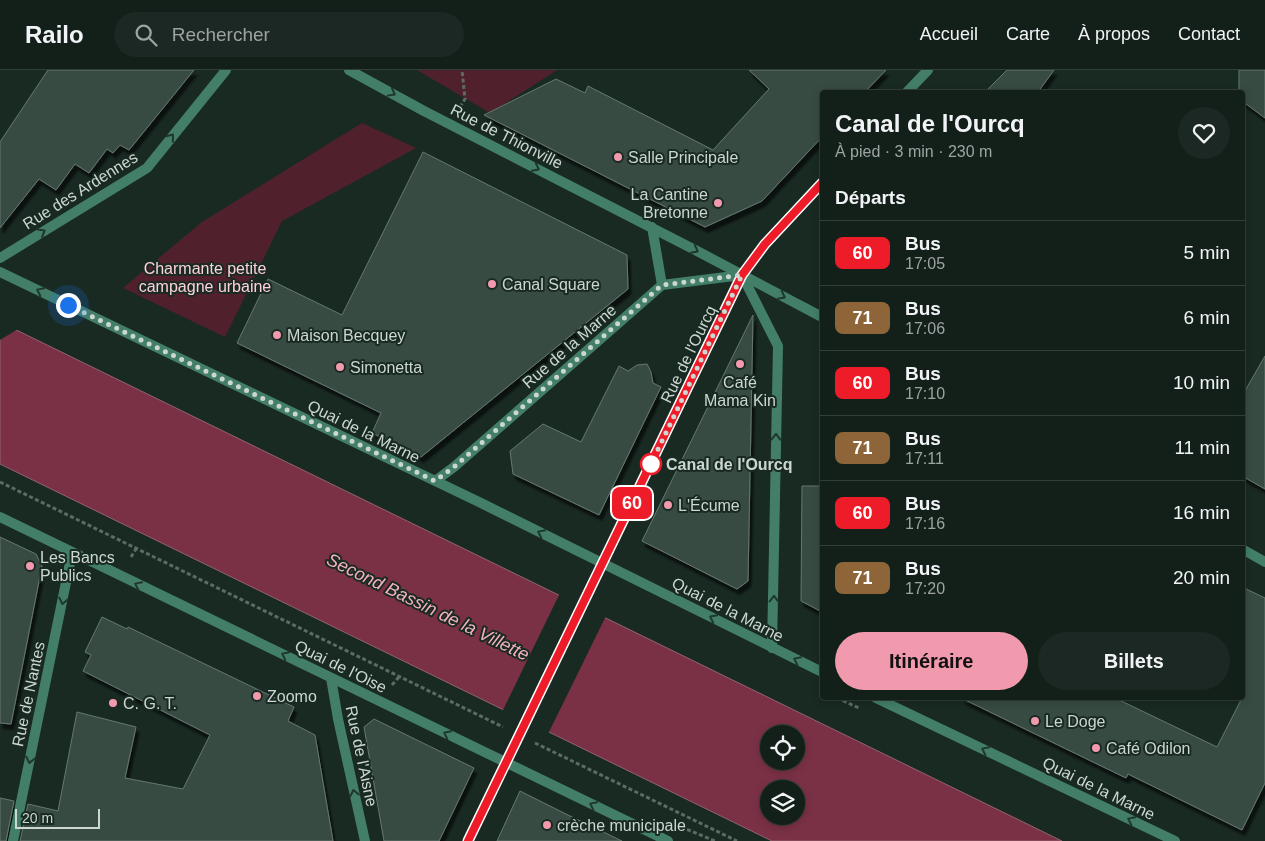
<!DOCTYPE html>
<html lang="fr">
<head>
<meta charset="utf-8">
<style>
  body { margin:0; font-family:Helvetica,sans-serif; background:#1c2823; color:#f1f3f6; height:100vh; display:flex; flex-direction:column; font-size:19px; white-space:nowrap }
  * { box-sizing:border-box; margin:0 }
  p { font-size:16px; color:#9da3a2 }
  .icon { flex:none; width:28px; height:28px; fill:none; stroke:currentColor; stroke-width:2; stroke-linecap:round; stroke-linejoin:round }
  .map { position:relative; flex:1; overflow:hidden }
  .panel { position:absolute; left:820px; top:20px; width:425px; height:610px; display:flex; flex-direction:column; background:#13201a; border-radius:5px; box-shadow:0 2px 8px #0003,0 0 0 1px #323e39 }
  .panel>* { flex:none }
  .badge { padding:0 10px; border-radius:8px; font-size:18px; line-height:32px }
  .buttons { position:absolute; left:760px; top:655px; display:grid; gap:10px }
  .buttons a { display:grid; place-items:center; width:45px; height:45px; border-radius:50%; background:#13201a; box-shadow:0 2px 8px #0003,0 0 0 1px #323e39; font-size:25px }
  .scale { position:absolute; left:15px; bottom:12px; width:85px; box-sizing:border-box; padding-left:5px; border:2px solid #ccd7d2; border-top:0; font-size:14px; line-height:18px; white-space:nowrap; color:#ccd7d2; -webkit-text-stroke:4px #192a23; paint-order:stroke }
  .you { position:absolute; width:25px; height:25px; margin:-12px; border:4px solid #fff; border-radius:50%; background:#1a73e8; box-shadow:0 0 0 8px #1a73e833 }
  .map>.badge { position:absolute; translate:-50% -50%; box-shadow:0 0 0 2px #fff }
  h2 { padding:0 15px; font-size:19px; line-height:45px }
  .round { display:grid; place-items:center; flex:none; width:52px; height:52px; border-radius:26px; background:#1c2823 }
  .overview { display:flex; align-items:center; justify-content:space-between; height:85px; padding:0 15px }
  h1 { font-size:24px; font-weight:600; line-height:38px }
  .primary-button { display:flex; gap:10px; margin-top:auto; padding:10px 15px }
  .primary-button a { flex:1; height:58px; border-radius:30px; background:#f29aad; color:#111; font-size:20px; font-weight:600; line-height:58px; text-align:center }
  .primary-button a+a { background:#1c2823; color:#f1f3f6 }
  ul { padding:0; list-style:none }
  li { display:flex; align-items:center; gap:15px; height:65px; padding:0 15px; border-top:1px solid #323e39 }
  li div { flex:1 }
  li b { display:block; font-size:19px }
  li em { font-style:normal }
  li .badge { min-width:55px; font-weight:700; text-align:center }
  header { display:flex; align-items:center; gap:30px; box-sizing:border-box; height:70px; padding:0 25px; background:#13201a; border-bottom:1px solid #323e39 }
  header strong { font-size:24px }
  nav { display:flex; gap:28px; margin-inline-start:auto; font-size:18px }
  .search { width:350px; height:45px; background:#1c2823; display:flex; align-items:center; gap:12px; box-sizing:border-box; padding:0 18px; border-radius:28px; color:#9da3a2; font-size:19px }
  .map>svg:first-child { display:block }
  .green { fill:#51202d }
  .water { fill:#7a3145; stroke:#93636f; fill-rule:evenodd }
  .pier { fill:#192a23 }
  .building { fill:#394b43; stroke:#657870; filter:url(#shadow) }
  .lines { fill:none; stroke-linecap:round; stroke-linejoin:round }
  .path { stroke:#5c6b65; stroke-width:3; stroke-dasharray:4 2.5; stroke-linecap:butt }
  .minor { stroke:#437f68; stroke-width:10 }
  .minor-bridge { stroke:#437f68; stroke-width:10 }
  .oneway { stroke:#1f372d }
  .line-casing { stroke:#fff; stroke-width:11 }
  .line { stroke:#ee1b29; stroke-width:8 }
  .walk { stroke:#ccd7d2; stroke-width:5; stroke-dasharray:0 9 }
  .poi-dot { fill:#f29aad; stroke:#192a23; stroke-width:2 }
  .stop-dot { fill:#fff; stroke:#ee1b29; stroke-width:2.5 }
  .labels { text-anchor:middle; stroke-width:4; stroke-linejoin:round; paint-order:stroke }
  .street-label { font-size:16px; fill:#ccd7d2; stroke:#192a23 }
  .poi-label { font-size:16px; fill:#ccd7d2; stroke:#192a23; text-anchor:start }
  .park-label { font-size:16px; fill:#fed0d9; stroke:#192a23 }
  .stop-label { font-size:16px; font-weight:bold; fill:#ccd7d2; stroke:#192a23; text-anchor:start }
  .water-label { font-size:18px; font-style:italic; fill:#f4b1bf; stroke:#192a23 }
</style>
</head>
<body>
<header>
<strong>Railo</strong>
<div class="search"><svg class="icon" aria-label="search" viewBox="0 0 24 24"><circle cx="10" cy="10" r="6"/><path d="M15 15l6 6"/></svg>Rechercher</div>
<nav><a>Accueil</a><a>Carte</a><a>À propos</a><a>Contact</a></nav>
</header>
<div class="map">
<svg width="1265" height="771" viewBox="0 0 1265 771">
  <defs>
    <filter id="shadow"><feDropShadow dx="3" dy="5.5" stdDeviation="1" flood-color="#0009"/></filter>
  </defs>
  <rect width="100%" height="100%" fill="#192a23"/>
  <path class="green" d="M417 0H557L490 43Z
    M362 53 416 78 282 151 225 267 123 218 202 152Z"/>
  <path class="water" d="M0 252 1062 771H772L0 394ZM769 664H796V691H769ZM769 719H796V746H769Z"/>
  <path class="pier" d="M0 250H1L18 259 0 270Z
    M560 523 606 546 548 664 502 642Z"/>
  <path class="building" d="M48 0H194L129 80 120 75 113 83 107 79 89 103 75 94 56 120 39 109 0 158V72Z
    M749 0H886L865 22H822V67L762 131 705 157 484 45 556 9 585 23 588 16 713 80 769 19Z
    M1007 0H1054L1038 22H985Z
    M1239 0H1265V48L1242 31V22H1239Z
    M423 82 627 185 628 219 421 387 372 363 381 343 237 273 268 209 342 245Z
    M753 245 748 511 737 519 642 471Z
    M1265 286V419L1242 406V326Z
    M647 294 651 302 653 313 661 317 599 445 513 404 510 381 543 354 581 372 619 296 628 301 637 295Z
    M802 416H822V542L801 531Z
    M0 467 36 484 42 496 11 654 0 653Z
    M1242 517 1265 528V713L1242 760 1128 704 1126 708 961 628H1115L1217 677 1242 628Z
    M102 547 127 559 128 557 294 637 288 651 315 665 333 771H20L28 734 58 741 77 642 136 657 125 708 183 719 210 665 83 601 91 585 85 582Z
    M374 649 474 698 439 771H384L364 657Z
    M520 721 568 745 622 771H497Z
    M0 728 14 731 6 771H0Z"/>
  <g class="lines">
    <path class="path" d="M460 37 465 29 462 0
      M0 412 503 657
      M131 487 136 479
      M392 615 399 607
      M837 628 859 638
      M535 673 737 771
      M681 757 715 771"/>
    <path class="minor" d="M349 0 424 41 699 182 822 247
      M907 22 928 0
      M652 157 662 215
      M0 188 147 98 226 0
      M0 202 479 432 822 602
      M742 205 778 276 772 578
      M435 411 454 397 662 215 742 205
      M0 447 668 771
      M620 458 742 205 765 174 822 113
      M1242 479 1265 492
      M331 608 338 649 365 771
      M876 628 1175 771
      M13 771 72 483
      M468 771 497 710"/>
    <path class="minor-bridge" d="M497 710 620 458"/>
  </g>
  <defs><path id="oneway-chevron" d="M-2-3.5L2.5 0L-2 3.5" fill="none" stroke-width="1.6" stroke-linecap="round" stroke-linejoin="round" transform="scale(1.25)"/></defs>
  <g class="oneway">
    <use href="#oneway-chevron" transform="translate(392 23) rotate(29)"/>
    <use href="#oneway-chevron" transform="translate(171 67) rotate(-51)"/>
    <use href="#oneway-chevron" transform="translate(536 98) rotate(27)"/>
    <use href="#oneway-chevron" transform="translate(42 162) rotate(-31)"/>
    <use href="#oneway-chevron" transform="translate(695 180) rotate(27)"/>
    <use href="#oneway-chevron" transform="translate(40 221) rotate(-154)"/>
    <use href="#oneway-chevron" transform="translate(782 226) rotate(27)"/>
    <use href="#oneway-chevron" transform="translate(776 367) rotate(-89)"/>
    <use href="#oneway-chevron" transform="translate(541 463) rotate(-154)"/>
    <use href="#oneway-chevron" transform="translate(138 515) rotate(-154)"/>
    <use href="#oneway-chevron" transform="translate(774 529) rotate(-89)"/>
    <use href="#oneway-chevron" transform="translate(63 531) rotate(102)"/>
    <use href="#oneway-chevron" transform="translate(713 548) rotate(-153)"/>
    <use href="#oneway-chevron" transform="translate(285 585) rotate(-154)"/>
    <use href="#oneway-chevron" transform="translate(797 590) rotate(-154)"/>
    <use href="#oneway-chevron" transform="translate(447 664) rotate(-154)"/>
    <use href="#oneway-chevron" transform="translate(985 680) rotate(-154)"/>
    <use href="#oneway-chevron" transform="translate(30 690) rotate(102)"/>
    <use href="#oneway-chevron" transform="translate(354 723) rotate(-102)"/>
    <use href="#oneway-chevron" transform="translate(593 735) rotate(-154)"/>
    <use href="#oneway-chevron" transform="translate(1131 750) rotate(-154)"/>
  </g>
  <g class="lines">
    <defs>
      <path id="line" d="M468 771 742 205 765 174 822 113"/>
    </defs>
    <use href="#line" class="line-casing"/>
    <use href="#line" class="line"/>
    <path class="walk" d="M68 235 435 411 454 397 662 215 742 205 651 394"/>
  </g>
  <g class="poi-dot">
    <circle cx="618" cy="87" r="5"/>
    <circle cx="718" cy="133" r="5"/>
    <circle cx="492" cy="214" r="5"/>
    <circle cx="277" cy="265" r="5"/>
    <circle cx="740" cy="294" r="5"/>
    <circle cx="340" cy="297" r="5"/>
    <circle cx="668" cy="435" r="5"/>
    <circle cx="30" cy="496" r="5"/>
    <circle cx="257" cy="626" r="5"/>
    <circle cx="113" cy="633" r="5"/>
    <circle cx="1035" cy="651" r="5"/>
    <circle cx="1096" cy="678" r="5"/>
    <circle cx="547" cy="755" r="5"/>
  </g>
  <circle class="stop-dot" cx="651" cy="394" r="10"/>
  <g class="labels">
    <g class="street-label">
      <text transform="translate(507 66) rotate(27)" y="6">Rue de Thionville</text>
      <text transform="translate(80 120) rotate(-32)" y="6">Rue des Ardennes</text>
      <text transform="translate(569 276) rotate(-41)" y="6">Rue de la Marne</text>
      <text transform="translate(688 284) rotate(-64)" y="6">Rue de l'Ourcq</text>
      <text transform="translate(364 361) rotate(26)" y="6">Quai de la Marne</text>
      <text transform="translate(728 539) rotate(27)" y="6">Quai de la Marne</text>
      <text transform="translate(341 596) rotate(26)" y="6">Quai de l'Oise</text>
      <text transform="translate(28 624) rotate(-78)" y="6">Rue de Nantes</text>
      <text transform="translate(362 686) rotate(78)" y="6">Rue de l'Aisne</text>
      <text transform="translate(1099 718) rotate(26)" y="6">Quai de la Marne</text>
    </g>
    <g class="poi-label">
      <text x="628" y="93">Salle Principale</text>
      <text x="708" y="130" text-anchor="end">La Cantine<tspan x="708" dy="18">Bretonne</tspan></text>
      <text x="502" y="220">Canal Square</text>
      <text x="287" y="271">Maison Becquey</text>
      <text x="350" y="303">Simonetta</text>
      <text x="740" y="318" text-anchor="middle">Café<tspan x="740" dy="18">Mama Kin</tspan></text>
      <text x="678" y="441">L'Écume</text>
      <text x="40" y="493">Les Bancs<tspan x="40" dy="18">Publics</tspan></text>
      <text x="267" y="632">Zoomo</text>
      <text x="123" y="639">C. G. T.</text>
      <text x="1045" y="657">Le Doge</text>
      <text x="1106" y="684">Café Odilon</text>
      <text x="557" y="761">crèche municipale</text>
    </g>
    <g class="park-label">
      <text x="205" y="204">Charmante petite<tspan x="205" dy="18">campagne urbaine</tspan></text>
    </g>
    <g class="stop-label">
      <text x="666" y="400">Canal de l'Ourcq</text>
    </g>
    <g class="water-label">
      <text transform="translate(428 537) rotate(26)" y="6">Second Bassin de la Villette</text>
    </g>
  </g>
</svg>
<div class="buttons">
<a><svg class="icon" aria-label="locate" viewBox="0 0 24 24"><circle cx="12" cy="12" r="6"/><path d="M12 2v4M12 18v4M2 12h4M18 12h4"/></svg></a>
<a><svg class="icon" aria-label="layers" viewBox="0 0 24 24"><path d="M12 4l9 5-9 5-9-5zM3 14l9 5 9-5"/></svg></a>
</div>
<div class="scale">20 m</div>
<div class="you" style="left:68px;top:235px"></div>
<b class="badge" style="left:632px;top:433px;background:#ee1b29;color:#fff">60</b>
<section class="panel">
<div class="overview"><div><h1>Canal de l'Ourcq</h1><p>À pied · 3 min · 230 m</p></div><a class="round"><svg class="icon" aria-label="heart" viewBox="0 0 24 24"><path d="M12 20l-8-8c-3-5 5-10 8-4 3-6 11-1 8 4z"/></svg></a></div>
<h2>Départs</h2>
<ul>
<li><span class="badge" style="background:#ee1b29;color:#fff">60</span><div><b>Bus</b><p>17:05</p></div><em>5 min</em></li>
<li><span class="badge" style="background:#8d6538;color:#fff">71</span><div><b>Bus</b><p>17:06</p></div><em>6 min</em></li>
<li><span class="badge" style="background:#ee1b29;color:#fff">60</span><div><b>Bus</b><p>17:10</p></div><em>10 min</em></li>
<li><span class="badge" style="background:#8d6538;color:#fff">71</span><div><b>Bus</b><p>17:11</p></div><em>11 min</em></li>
<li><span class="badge" style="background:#ee1b29;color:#fff">60</span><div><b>Bus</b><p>17:16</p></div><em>16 min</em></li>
<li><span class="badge" style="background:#8d6538;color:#fff">71</span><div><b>Bus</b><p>17:20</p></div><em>20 min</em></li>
</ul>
<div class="primary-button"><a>Itinéraire</a><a>Billets</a></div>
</section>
</div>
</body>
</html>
